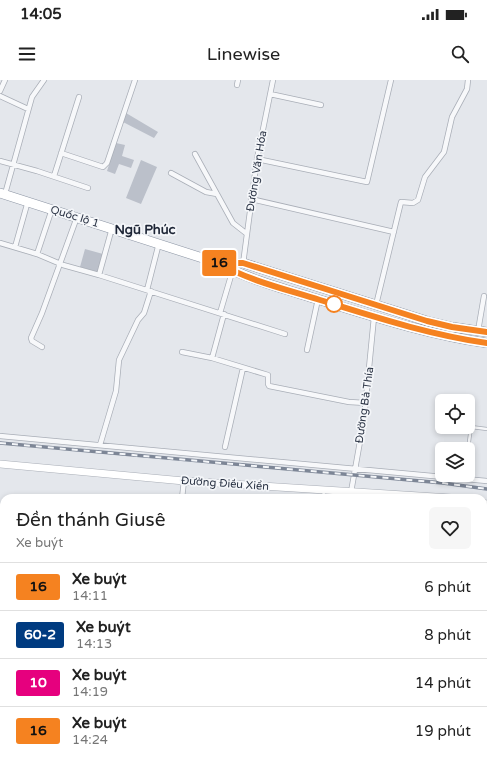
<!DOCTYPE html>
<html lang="vi">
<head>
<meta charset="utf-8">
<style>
  body { margin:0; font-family:"Varela Round",sans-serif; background:#f6f6f6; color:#222; height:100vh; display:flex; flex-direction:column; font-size:15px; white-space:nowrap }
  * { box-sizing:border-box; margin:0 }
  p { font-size:13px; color:#767676 }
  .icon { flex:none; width:22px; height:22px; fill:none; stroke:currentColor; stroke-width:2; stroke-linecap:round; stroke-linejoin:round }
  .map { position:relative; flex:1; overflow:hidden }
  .drawer { position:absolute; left:0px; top:414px; width:487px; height:268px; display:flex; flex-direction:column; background:#fff; border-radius:12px 12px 0 0; box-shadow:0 2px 6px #0003 }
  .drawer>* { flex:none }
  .badge { padding:0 8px; border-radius:3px; font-size:14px; line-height:26px }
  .buttons { position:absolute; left:435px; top:314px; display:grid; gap:8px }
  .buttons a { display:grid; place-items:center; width:40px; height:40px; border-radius:6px; background:#fff; box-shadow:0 2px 6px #0003; font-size:20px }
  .map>.badge { position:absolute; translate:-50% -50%; box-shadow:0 0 0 2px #fff }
  .round { display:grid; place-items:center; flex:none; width:42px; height:42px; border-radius:6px; background:#f6f6f6 }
  .head { display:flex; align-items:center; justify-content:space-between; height:68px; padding:0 16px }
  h1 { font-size:19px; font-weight:600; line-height:30px }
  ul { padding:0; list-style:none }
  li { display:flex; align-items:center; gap:12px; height:48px; padding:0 16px; border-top:1px solid #e0e0e0 }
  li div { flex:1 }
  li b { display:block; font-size:15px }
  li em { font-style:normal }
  li .badge { min-width:44px; font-weight:700; text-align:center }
  .status { display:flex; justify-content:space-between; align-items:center; height:28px; padding:0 20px; background:#fff; direction:ltr }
  .status svg { height:11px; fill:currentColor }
  header { display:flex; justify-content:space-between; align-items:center; height:52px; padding:0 16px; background:#fff; font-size:18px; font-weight:600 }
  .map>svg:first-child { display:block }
  .building { fill:#bbc0ca }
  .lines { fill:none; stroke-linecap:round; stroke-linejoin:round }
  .lane-casing { stroke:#a9aeb7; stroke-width:4 }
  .street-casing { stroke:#a9aeb7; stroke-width:6 }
  .secondary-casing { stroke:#a9aeb7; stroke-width:8 }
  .highway-casing { stroke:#8b94a3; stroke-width:10 }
  .lane { stroke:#f7f8fa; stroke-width:2.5 }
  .street { stroke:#f7f8fa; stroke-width:4.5 }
  .secondary { stroke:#fff; stroke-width:7 }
  .highway { stroke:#fff; stroke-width:9 }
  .rail-casing { stroke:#7d8696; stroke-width:3.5 }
  .rail { stroke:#f4f6f9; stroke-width:2; stroke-dasharray:6; stroke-linecap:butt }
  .line-casing { stroke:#fff; stroke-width:9 }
  .line { stroke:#f58220; stroke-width:6 }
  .stop-dot { fill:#fff; stroke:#f58220; stroke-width:2 }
  .labels { text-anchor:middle; stroke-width:3.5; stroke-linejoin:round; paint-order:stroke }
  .street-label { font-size:11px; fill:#2b3445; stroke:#f4f6f9 }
  .quarter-label { font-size:13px; font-weight:bold; fill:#1d2536; stroke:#f4f6f9 }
</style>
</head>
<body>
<div class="status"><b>14:05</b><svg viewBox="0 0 49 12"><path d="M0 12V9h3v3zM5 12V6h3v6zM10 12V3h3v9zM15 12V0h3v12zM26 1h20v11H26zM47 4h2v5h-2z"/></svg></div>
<header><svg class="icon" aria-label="menu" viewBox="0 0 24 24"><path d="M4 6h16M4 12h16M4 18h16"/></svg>Linewise<svg class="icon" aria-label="search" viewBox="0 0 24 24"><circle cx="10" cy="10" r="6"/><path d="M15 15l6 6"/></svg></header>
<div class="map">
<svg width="487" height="682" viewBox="0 0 487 682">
  <rect width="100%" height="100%" fill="#e4e7ec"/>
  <path class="building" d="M126 33 158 52 154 58 123 42Z
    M116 63 125 65 122 76 134 80 131 88 119 84 115 94 107 91Z
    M141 80 157 87 141 124 126 118Z
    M85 169 103 174 98 192 80 187Z"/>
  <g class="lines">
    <defs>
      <path id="lane" d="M468 369 471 347 487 349
        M323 418 324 411
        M343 418V412
        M0 439 4 440
        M483 490 487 491
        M483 571 487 557
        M0 643 4 596
        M0 656 4 657
        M75 682V678
        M368 682V678"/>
      <path id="street" d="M237 5 238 0
        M0 11 5 0
        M270 14 321 25
        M0 16 28 29
        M61 73 103 87 107 83 135 0
        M195 74 233 143 247 154
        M257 79 367 102 391 0
        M0 81 37 91 88 108
        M171 93 206 112 217 114
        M54 96 79 17
        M5 114 32 17 44 0
        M251 119 394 152
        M0 163 37 174 63 185 99 195 285 254
        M15 167 28 121
        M37 174 52 129
        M243 184 257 79 273 0
        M99 195 112 148
        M147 210 159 163
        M376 225 401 122 413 123 418 120 425 97 444 72 452 37 467 9 468 0
        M220 233 233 189
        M478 251 484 216
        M42 267 32 261 31 258 42 233 77 137
        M307 270 318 219
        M182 272 212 278 268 295V304L269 306 349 322 366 323
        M212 278 224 234
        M0 356 487 401
        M100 365 116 311 119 280 138 240 144 233 151 211
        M225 367 243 288
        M351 412 364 339 374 237
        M182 418 184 401
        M156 682V678"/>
      <path id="secondary" d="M0 384 184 401 451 418
        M483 423 487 424"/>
      <path id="highway" d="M0 113 218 183C250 200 285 209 320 220 375 237 430 255 487 263
        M219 183H243L427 241 452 247 487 252"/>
    </defs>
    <use href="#lane" class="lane-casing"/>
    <use href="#street" class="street-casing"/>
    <use href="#secondary" class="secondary-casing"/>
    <use href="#highway" class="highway-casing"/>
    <use href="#lane" class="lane"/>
    <use href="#street" class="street"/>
    <use href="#secondary" class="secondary"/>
    <use href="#highway" class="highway"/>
    <defs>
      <path id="rail" d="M0 363 443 403 487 409"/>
    </defs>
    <use href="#rail" class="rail-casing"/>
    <use href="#rail" class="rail"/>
  </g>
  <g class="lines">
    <defs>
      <path id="line" d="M487 252 452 247 427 241 243 183H218C250 201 285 209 320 220 375 237 430 255 487 263"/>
    </defs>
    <use href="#line" class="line-casing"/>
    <use href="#line" class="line"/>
  </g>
  <circle class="stop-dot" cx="334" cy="224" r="8"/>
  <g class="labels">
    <g class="street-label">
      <text transform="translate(256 91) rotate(-81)" y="4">Đường Văn Hóa</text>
      <text transform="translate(75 136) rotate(17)" y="4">Quốc lộ 1</text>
      <text transform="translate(364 325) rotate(-82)" y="4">Đường Bà Thía</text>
      <text transform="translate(225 403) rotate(4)" y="4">Đường Điều Xiển</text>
    </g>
    <g class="quarter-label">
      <text x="145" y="154">Ngũ Phúc</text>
    </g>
  </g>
</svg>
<div class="buttons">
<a><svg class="icon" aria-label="locate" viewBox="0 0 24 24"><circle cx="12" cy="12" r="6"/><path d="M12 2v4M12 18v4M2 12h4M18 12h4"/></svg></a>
<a><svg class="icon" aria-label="layers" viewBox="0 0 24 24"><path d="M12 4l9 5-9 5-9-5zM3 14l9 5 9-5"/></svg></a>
</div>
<b class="badge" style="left:219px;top:183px;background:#f58220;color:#111">16</b>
<section class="drawer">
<div class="head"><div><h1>Đền thánh Giusê</h1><p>Xe buýt</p></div><a class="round"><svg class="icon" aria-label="heart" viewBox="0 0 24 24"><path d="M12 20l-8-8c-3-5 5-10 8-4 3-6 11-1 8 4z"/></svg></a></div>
<ul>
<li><span class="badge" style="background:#f58220;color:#111">16</span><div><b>Xe buýt</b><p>14:11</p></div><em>6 phút</em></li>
<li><span class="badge" style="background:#003b80;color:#fff">60-2</span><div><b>Xe buýt</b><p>14:13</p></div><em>8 phút</em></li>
<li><span class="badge" style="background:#e6007e;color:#fff">10</span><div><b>Xe buýt</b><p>14:19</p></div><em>14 phút</em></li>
<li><span class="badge" style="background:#f58220;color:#111">16</span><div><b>Xe buýt</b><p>14:24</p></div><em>19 phút</em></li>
</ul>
</section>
</div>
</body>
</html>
